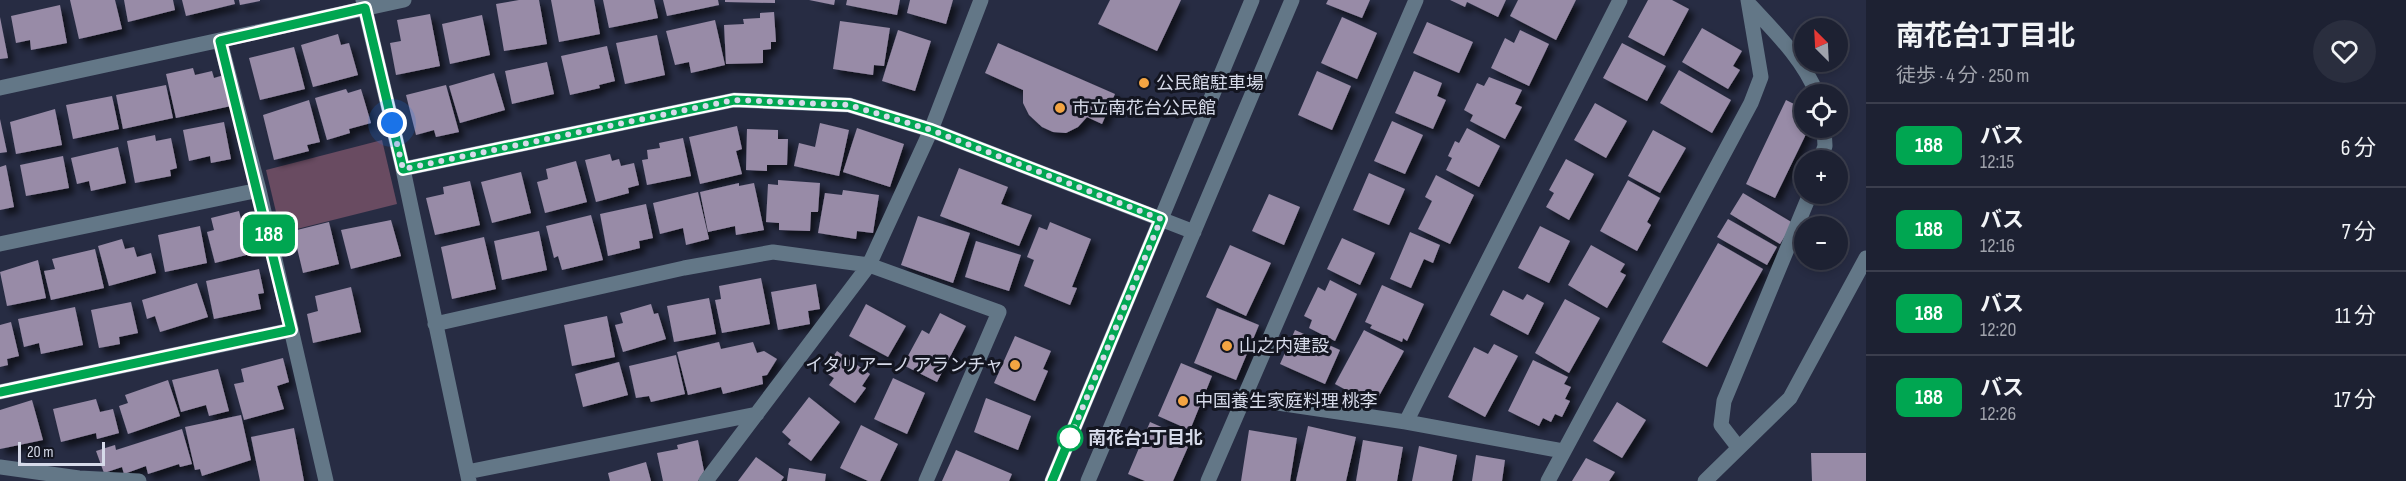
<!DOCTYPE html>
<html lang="ja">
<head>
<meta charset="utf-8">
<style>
  body { margin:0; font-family:"Sofia Sans Condensed","Noto Sans JP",sans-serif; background:#2a2e3e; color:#f1f3f6; height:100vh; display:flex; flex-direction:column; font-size:22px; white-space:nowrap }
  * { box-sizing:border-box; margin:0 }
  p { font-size:20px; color:#a0a3ac }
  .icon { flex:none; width:33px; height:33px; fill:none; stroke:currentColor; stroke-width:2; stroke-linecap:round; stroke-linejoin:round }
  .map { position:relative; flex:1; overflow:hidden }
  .drawer { display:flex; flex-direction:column; background:#1d2132; width:540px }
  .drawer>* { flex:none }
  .badge { padding:0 12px; border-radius:9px; font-size:21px; line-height:39px }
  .needle { width:39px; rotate:336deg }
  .controls { position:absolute; left:1794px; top:18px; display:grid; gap:12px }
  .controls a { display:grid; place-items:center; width:54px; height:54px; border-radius:50%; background:#1d2132; box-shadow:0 3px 9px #0003,0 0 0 2px #3b3e4d; font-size:30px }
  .scale { position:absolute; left:18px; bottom:15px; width:87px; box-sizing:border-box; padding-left:6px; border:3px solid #d6dae9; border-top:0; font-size:16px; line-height:21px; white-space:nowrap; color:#d6dae9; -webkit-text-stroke:4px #131520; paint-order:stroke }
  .you { position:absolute; width:30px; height:30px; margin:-15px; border:4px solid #fff; border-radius:50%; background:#1a73e8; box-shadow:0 0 0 9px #1a73e833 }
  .map>.badge { position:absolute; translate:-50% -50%; box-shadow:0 0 0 3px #fff }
  .round { display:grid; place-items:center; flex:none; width:63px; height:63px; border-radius:32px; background:#2a2e3e }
  .head { display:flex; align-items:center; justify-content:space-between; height:102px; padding:0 30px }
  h1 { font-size:28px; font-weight:700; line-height:45px }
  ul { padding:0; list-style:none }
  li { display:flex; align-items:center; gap:18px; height:84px; padding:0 30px; border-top:2px solid #3b3e4d }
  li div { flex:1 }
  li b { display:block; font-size:22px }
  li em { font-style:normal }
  li .badge { min-width:66px; font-weight:700; text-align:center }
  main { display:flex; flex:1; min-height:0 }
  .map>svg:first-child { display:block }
  .green { fill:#694b61 }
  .building { fill:#988ba7; filter:url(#shadow) }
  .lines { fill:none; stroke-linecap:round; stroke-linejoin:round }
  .minor { stroke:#637787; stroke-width:15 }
  .line-casing { stroke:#fff; stroke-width:14 }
  .line { stroke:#00a651; stroke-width:9 }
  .walk { stroke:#d6dae9; stroke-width:6; stroke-dasharray:0 10.8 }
  .poi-dot { fill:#f3a442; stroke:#131520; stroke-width:2 }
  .stop-dot { fill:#fff; stroke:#00a651; stroke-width:3 }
  .labels { text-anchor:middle; stroke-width:6; stroke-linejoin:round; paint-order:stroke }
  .poi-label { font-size:18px; fill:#d6dae9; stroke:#131520; text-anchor:start }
  .stop-label { font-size:18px; font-weight:bold; fill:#d6dae9; stroke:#131520; text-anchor:start }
</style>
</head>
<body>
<main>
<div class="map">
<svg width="1866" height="481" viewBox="0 0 1866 481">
  <defs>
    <filter id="shadow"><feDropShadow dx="5.5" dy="5.5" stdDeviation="3" flood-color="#0009"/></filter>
  </defs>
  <rect width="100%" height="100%" fill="#272c43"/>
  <path class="green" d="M382 140 397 204 281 233 266 170Z"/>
  <path class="building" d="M70 0H115L122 29 79 39Z
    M124 0H173L175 10 128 22Z
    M182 0H234L235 4 186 16Z
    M239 0H260V1L240 5Z
    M519 0H539L547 44 504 51 496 4Z
    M551 0H594L600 34 559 42Z
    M603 0H654L658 18 609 28Z
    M663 0H718L719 5 667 16Z
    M725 0H775V3L725 2Z
    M809 0H835L834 5Z
    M847 0H900L897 15 846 5Z
    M910 0H953L946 24 907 13Z
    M1110 0H1181L1157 51 1098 24Z
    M1328 0H1370L1362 18 1326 4Z
    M1450 0H1506L1498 17 1467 2 1465 7Z
    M1518 0H1576L1556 40 1510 16Z
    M1648 0H1672L1689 9 1664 56 1628 37Z
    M60 5 67 43 31 50 30 40 16 43 11 16Z
    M774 12 776 42H771V49L763 50V63L726 64 724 25 744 24 743 19 760 18V13Z
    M430 14 440 66 396 75 390 43 401 41 397 20Z
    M482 15 490 55 450 64 442 24Z
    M0 17 8 58 0 59Z
    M1342 17 1377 33 1357 79 1321 63Z
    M715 20 725 65 691 73 689 62 675 65 666 31Z
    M840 21 890 28 884 66 874 65 873 75 833 69Z
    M1427 22 1473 42 1459 73 1413 53Z
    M1702 28 1742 51 1733 66 1740 70 1728 89 1682 62Z
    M898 30 931 41 915 91 882 81Z
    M1520 30 1549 44 1529 86 1491 68 1505 38 1514 43Z
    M338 34 341 45 349 43 358 75 313 87 301 45Z
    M657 35 665 75 625 84 616 43Z
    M998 43 1115 94 1102 124 1087 117 1078 127 1066 133 1053 132 1042 127 1029 115 1023 103V90L985 73Z
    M1622 43 1666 66 1647 101 1603 78Z
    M607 46 615 81 599 85 600 88 570 95 561 56Z
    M294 47 305 89 260 100 249 58Z
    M547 62 554 94 512 104 505 71Z
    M193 68 195 75 212 71 214 78 224 75 231 106 176 118 166 74Z
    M1679 70 1731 100 1712 133 1660 103Z
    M1317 71 1351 86 1332 130 1298 115Z
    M1414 71 1442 83 1437 96 1446 100 1433 129 1395 113Z
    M494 73 505 110 460 123 449 86Z
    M1489 77 1522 90 1515 104 1522 107 1505 139 1470 121 1473 115 1464 110 1477 83 1484 86Z
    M166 85 173 118 123 129 116 95Z
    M446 85 459 132 436 137 434 130 416 135 406 95Z
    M346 89 348 93 361 89 371 123 349 129 350 133 327 140 315 98Z
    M112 96 119 129 73 139 66 105Z
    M309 100 320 142 307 145 309 151 274 160 263 115Z
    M1786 100 1804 109V128H1809L1775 198 1746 184Z
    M1595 103 1627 121 1606 158 1574 140Z
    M55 109 62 145 16 154 10 122Z
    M0 119 7 152 0 153Z
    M1392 121 1423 135 1405 174 1374 161Z
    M224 122 231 159 211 163 210 156 189 161 183 130Z
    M820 123 849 130 839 176 794 166 799 143 815 147Z
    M737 126 742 149 736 151 742 174 700 184 689 137Z
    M857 128 904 144 890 187 843 172Z
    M1467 128 1500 146 1479 187 1446 170 1452 158 1448 156 1455 141 1459 143Z
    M747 129 778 130V139H788L787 165H767V171L746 170Z
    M1653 130 1686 148 1660 193 1628 176Z
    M155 135 156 141 171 138 177 168 170 170 171 176 135 183 127 141Z
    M683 138 691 176 647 185 642 160 648 159 647 150 660 148 659 143Z
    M118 147 126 183 91 191 89 181 77 184 71 158Z
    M610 154 612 161 619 159 621 166 634 163 639 185 628 188 629 193 596 202 585 160Z
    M63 156 69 188 26 196 20 165Z
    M1566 159 1594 174 1569 220 1546 207 1554 193 1549 190Z
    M576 161 587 202 545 213 537 182 548 179 546 169Z
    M6 165 14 207 0 210V167Z
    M959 168 1008 187 1001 204 1032 215 1019 246 940 216Z
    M521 172 531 213 492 223 481 182Z
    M1369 173 1405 189 1389 225 1353 210Z
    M1436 175 1474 195 1450 244 1418 229 1432 201 1425 197Z
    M778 180 820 183 818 212H811L810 231 779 230V223L766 222 768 184 778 185Z
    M1628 180 1660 198 1647 222 1651 225 1637 251 1600 231Z
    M470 181 480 225 435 235 426 198 444 194 443 187Z
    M739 183V186L754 183 764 230 736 235 735 226 708 232 700 192Z
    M843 190 879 195 873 233 857 231 856 239 818 233 825 193 842 195Z
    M698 192 709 239 686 245 683 228 660 234 653 203Z
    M1743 193 1793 223 1780 244 1730 214Z
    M1269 194 1300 207 1284 245 1252 231Z
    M646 204 653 238 639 241 640 248 608 256 600 214Z
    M239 211 242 223 250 221 258 252 215 263 207 232 214 230 211 218Z
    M591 215 603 260 562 270 558 256 554 258 546 226Z
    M918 216 970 233 953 283 901 265Z
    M1728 219 1777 247 1767 265 1717 237Z
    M391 220 401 256 351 269 341 230Z
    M329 222 339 264 303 273 293 231Z
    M1050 222 1091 239 1072 287 1077 288 1070 305 1024 286 1034 260 1027 257 1039 227 1047 230Z
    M200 226 207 263 165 272 158 235Z
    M1540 226 1570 241 1549 283 1518 268Z
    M539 231 547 270 502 280 494 241Z
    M1410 232 1440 245 1433 263 1424 259 1411 288 1390 279Z
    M484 237 496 289 452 299 441 247Z
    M1342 238 1375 253 1360 285 1327 269Z
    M122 239 125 249 134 247 137 257 151 253 156 273 109 286 98 246Z
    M976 241 1021 255 1009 291 965 277Z
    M1718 243 1763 269 1707 367 1662 342Z
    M1230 245 1271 263 1246 316 1206 297Z
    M1591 245 1625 264 1620 272 1626 275 1607 308 1568 285Z
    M95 249 104 288 51 300 44 271 55 269 52 259Z
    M38 260 46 298 7 306 0 272Z
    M259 269 264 293 258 294 261 309 214 319 206 281Z
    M761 278 770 324 722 333 715 300 721 299 719 286Z
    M1330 280 1357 294 1335 341 1309 328 1312 320 1304 316 1318 287 1325 291Z
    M197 283 208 317 160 332 155 316 147 319 142 300Z
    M816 284 820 309 808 311 810 324 778 330 771 292Z
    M1382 285 1424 304 1407 341 1403 338 1402 342 1370 328 1372 325 1365 322Z
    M351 287 361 332 313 343 307 314 318 311 315 296Z
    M1503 290 1523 300 1527 294 1544 303 1528 335 1490 315Z
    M709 298 716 334 674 342 667 306Z
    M1565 299 1600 318 1569 373 1535 353Z
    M131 302 138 333 119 337 120 344 99 348 91 310Z
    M651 304 654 314 658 313 666 339 623 352 615 325 623 323 620 313Z
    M866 304 906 326 888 357 849 336Z
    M75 307 83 345 41 354 39 343 24 347 18 319Z
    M1217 308 1259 325 1236 380 1194 363Z
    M940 313 966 326 937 382 903 365 922 330 929 334Z
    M607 316 615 357 572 366 564 325Z
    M11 322 19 356 7 359 8 365 0 367V325Z
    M1295 330 1340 350 1325 384 1280 364Z
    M1364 330 1404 351 1374 405 1335 384Z
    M1015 336 1051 351 1043 369 1048 371 1035 401 994 383Z
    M719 342 721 349 753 342 757 353 764 351 777 359 767 375 762 376 763 384 723 394 721 387 688 395 677 352Z
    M1494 344 1518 356 1485 417 1448 397 1474 347 1488 354Z
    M837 351 870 374 862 386 866 388 855 403 829 385 834 378 823 371Z
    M676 355 685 394 651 402 649 396 636 398 629 366Z
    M283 358 289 382 277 386 284 409 244 420 234 384 244 382 241 369Z
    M1533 360 1568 377 1564 384 1571 387 1565 399 1570 401 1562 417 1555 414 1551 422 1543 418 1539 426 1508 411Z
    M619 362 628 395 583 407 575 374Z
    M1181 363 1212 376 1190 430 1158 416Z
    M218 369 229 411 209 416 206 405 181 412 172 380Z
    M893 378 925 393 907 434 874 419Z
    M168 380 180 416 128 434 119 406 128 403 125 395Z
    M809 397 840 422 811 461 788 444 791 440 782 432Z
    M986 398 1031 416 1018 450 974 432Z
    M96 399 100 412 113 409 119 433 97 439 96 433 61 442 53 409Z
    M32 400 43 440 0 449V410Z
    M1617 402 1646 420 1622 458 1593 441Z
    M241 415 251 460 202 476 200 469 195 470 185 427Z
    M1150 422 1191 440 1173 481H1145L1128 474Z
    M861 425 898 444 880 481H868L840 468Z
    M1308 426 1356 437 1346 481H1296Z
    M294 428 304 481H260L251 437Z
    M182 429 192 464 180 467 179 464 148 474 146 466 124 474 122 467 104 473 96 451 115 445 116 450Z
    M1249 430 1297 438 1290 481H1241Z
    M698 440 704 471 698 481H663L657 453 678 449 677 445Z
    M1363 440 1403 447 1397 481H1356Z
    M1419 446 1457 455 1452 481H1412Z
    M956 450 1012 474 1009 481H942Z
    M1811 453H1866V481H1812Z
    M1476 455 1505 460 1502 481H1472Z
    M756 457 784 477 781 481H738Z
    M1586 458 1615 472 1609 481H1572Z
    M646 462 651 481H610L608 473Z
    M789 468 826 474 825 481H787Z"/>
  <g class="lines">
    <path class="minor" d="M363 0 403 169 469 481
      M1749 4C1775 32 1803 59 1817 94
      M220 41 259 190 326 481
      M0 88 404 0
      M1820 160 1825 146 1824 128
      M403 169 734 100 849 105 931 130 1194 232
      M0 244 259 190
      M435 324 684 268 773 252 869 265 999 312 926 481
      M0 392 291 330
      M1244 398 1406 422 1563 451
      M1406 422 1620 0
      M1738 447 1721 425 1724 401 1810 194
      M0 467 79 478 139 481
      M467 472 757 414
      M706 481 869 265 931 130 981 0
      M1052 481 1252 0
      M1088 481 1292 0
      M1208 481 1416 0
      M1548 481 1751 103 1761 77 1748 0
      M1705 481 1790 398 1866 258"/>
  </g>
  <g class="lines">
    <defs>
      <path id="line" d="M0 392 291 330 220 41 365 8 403 169 734 100 849 105 931 130 1161 219 1052 481"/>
    </defs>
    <use href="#line" class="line-casing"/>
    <use href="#line" class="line"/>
    <path class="walk" d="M392 123 403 169 734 100 849 105 931 130 1161 219 1070 438"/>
  </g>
  <g class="poi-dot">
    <circle cx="1144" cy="83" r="6"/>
    <circle cx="1060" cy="108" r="6"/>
    <circle cx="1227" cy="346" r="6"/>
    <circle cx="1015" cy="365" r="6"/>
    <circle cx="1183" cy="401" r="6"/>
  </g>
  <circle class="stop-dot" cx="1070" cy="438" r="12"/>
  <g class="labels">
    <g class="poi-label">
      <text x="1156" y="89">公民館駐車場</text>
      <text x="1072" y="114">市立南花台公民館</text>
      <text x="1239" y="352">山之内建設</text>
      <text x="1003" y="371" text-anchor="end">イタリアーノ アランチャ</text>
      <text x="1195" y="407">中国養生家庭料理 桃李</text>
    </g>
    <g class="stop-label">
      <text x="1088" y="444">南花台1丁目北</text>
    </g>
  </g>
</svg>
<div class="controls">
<a><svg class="needle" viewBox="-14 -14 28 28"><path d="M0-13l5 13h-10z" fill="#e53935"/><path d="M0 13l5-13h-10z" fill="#a0a3ac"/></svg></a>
<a><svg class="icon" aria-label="locate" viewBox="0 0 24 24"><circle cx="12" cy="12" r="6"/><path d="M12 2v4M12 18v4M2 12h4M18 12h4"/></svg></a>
<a>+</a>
<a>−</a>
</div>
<div class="scale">20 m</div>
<div class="you" style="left:392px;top:123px"></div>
<b class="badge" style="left:269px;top:234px;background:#00a651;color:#fff">188</b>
</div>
<section class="drawer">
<div class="head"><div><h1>南花台1丁目北</h1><p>徒歩 · 4 分 · 250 m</p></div><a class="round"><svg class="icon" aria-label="heart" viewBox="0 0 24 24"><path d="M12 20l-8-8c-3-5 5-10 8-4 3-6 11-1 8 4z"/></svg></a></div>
<ul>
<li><span class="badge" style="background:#00a651;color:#fff">188</span><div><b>バス</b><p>12:15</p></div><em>6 分</em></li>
<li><span class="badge" style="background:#00a651;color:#fff">188</span><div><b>バス</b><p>12:16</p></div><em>7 分</em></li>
<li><span class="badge" style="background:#00a651;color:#fff">188</span><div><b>バス</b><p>12:20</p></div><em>11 分</em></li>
<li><span class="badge" style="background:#00a651;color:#fff">188</span><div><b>バス</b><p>12:26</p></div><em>17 分</em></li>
</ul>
</section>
</main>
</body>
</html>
